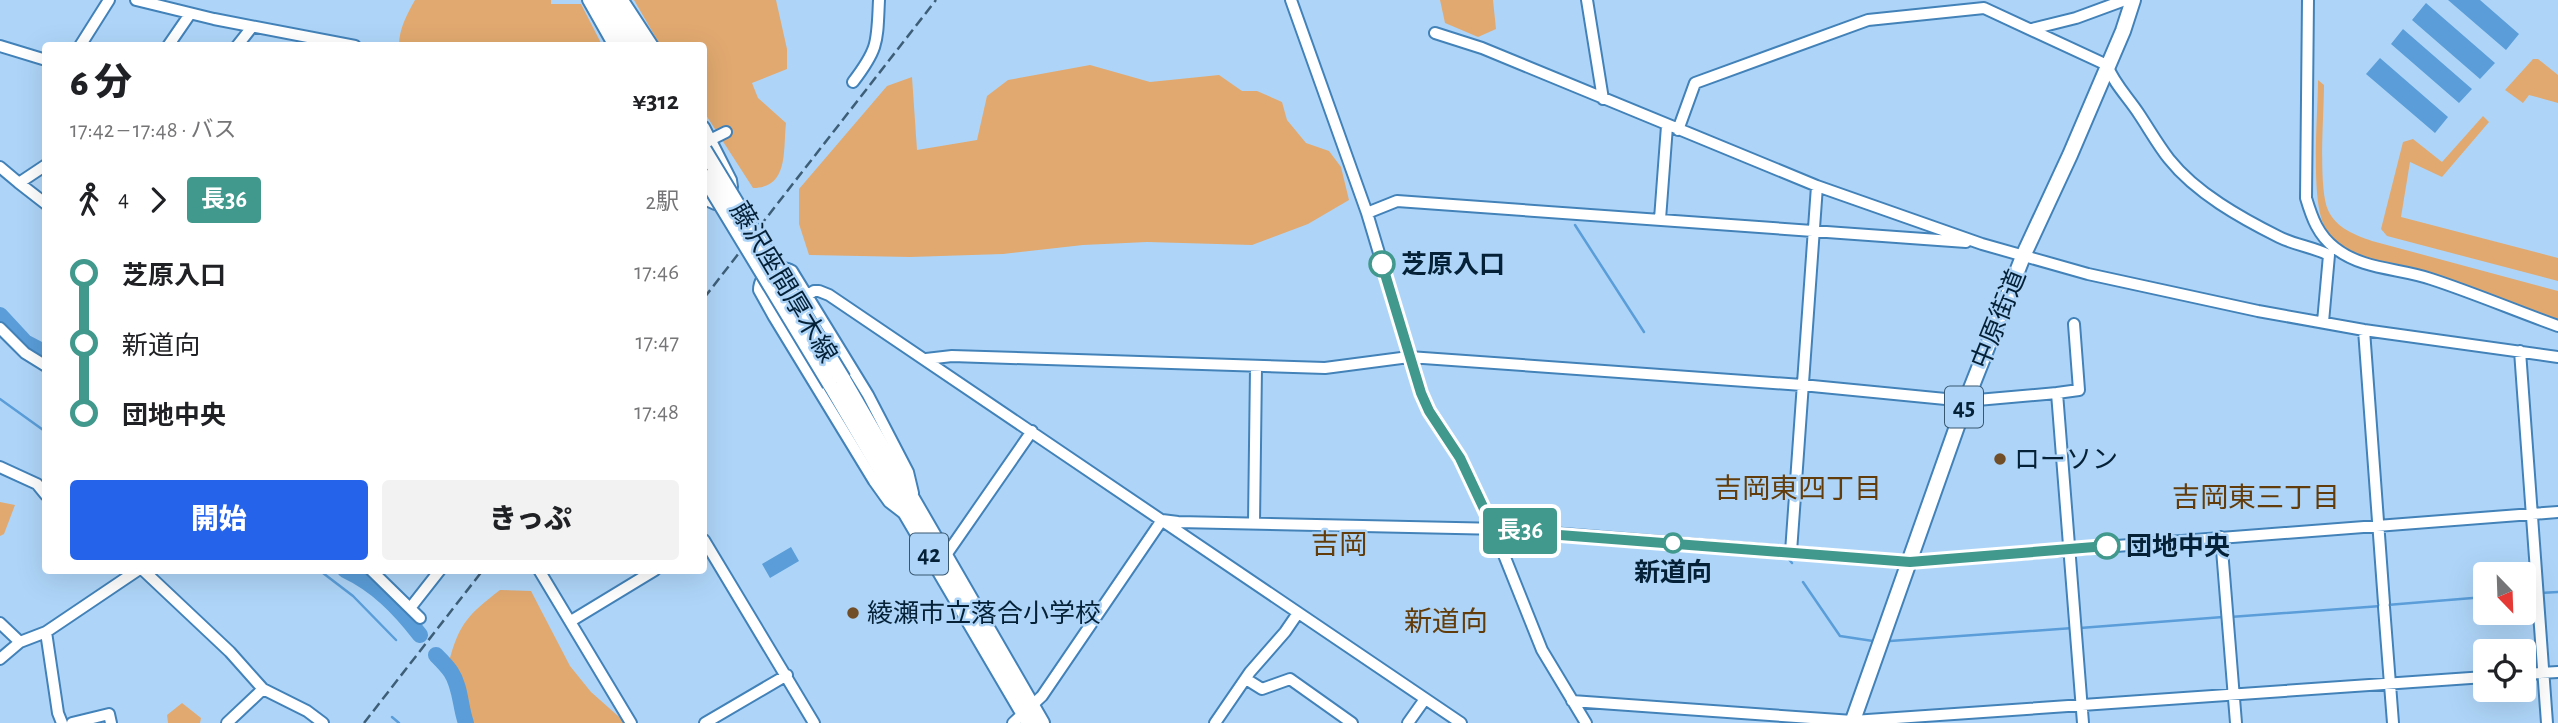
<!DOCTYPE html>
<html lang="ja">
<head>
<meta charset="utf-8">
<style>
  body { margin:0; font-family:"Alegreya Sans","Noto Sans JP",sans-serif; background:#f2f2f2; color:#202124; height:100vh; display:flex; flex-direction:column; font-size:26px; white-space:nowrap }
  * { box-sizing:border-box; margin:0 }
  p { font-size:23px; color:#757577 }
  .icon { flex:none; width:38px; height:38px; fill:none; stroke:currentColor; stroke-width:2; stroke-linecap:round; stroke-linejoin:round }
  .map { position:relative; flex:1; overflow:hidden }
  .sheet { position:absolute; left:42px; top:42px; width:665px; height:532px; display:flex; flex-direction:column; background:#fff; border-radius:7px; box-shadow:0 7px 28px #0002 }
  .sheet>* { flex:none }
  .badge { padding:0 14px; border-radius:5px; font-size:24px; line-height:46px }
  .needle { width:46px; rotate:157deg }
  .buttons { position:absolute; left:2473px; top:562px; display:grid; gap:14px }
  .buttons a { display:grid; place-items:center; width:63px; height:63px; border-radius:7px; background:#fff; box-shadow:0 7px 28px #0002; font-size:35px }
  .map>.badge { position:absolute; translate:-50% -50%; box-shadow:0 0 0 4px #fff }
  .legs { display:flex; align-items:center; gap:10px; height:77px; padding:0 28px; font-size:23px }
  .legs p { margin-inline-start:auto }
  .summary { display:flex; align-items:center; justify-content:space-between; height:119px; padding:0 28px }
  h1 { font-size:38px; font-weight:800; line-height:52px }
  .cta { display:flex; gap:14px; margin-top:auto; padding:14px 28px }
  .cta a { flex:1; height:80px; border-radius:7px; background:#2563eb; color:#fff; font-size:28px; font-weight:800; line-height:80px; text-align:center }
  .cta a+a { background:#f2f2f2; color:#202124 }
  ul { padding:0 28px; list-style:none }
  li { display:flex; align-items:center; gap:24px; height:70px; font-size:26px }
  li i { display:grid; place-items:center; width:10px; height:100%; margin:0 9px; background:currentColor }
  li i::after { content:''; width:18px; height:18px; margin:-9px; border:5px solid; border-radius:50%; background:#fff }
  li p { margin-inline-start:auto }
  li:first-child i { background:linear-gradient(#0000 50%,currentColor 0) }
  li:last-child i { background:linear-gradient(currentColor 50%,#0000 0) }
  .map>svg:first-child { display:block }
  .green { fill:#e1a970 }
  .water { fill:#5a9dd9 }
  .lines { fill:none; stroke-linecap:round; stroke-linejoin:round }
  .stream { stroke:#5a9dd9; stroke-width:2.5 }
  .river { stroke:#5a9dd9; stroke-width:16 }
  .minor-casing { stroke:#4282b9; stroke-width:14 }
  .major-casing { stroke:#4282b9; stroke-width:18 }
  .minor { stroke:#fff; stroke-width:10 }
  .major { stroke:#fff; stroke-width:14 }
  .rail { stroke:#3e5e78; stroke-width:2.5; stroke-dasharray:10 5; stroke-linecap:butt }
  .major-bridge-casing { stroke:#4282b9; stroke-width:18; stroke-linecap:butt }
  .major-bridge { stroke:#fff; stroke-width:14 }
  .line-1-casing { stroke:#fff; stroke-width:16 }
  .line-1 { stroke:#41988c; stroke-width:10 }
  .stop-1-dot { fill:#fff; stroke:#41988c; stroke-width:3.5 }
  .poi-dot { fill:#724e28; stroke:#aed5f8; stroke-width:2.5 }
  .labels { text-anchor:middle; stroke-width:5; stroke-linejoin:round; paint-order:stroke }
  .shield { fill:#aed5f8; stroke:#385771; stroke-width:2 }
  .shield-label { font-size:24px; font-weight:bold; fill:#052137 }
  .stop-label { font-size:26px; font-weight:bold; fill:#052137; stroke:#aed5f8; text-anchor:start }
  .street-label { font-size:26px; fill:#052137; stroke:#aed5f8 }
  .poi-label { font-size:26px; fill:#052137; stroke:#aed5f8; text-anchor:start }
  .neighbourhood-label { font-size:28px; fill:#623c0b; stroke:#aed5f8 }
</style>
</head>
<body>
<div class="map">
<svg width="2558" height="723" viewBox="0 0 2558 723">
  <rect width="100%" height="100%" fill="#aed5f8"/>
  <path class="green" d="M415 0H551V4H581L602 45H399C399 29 407 14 415 0Z
    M634 0H776L787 49V69L752 83 758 98 786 123C783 150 789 188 753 188L704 112V46L660 45Z
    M1440 0H1493L1496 29 1478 37 1445 23Z
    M2533 59H2538L2558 75V103L2529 95 2523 103 2505 90Z
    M1090 65 1150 82 1219 75 1242 91H1257L1282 102 1287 120 1306 143 1329 151 1341 167 1349 200 1308 224 1252 245 1147 242 1083 245 1003 254 910 257 809 255 799 224V189L887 86 912 77 917 150 977 140 987 96 1008 80Z
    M2318 80 2324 85C2324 114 2318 187 2328 210 2336 228 2355 235 2372 241L2558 291V321L2356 256C2344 248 2332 240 2325 227 2310 201 2318 113 2318 80Z
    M2483 116 2489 122 2442 177 2410 162 2401 217 2558 258V281L2387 236 2381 229 2403 142 2413 139 2442 162Z
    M0 502 15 505 4 534 0 536Z
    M500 590 531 591 570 666 591 692 626 723H474L463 692 449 662C459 623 469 614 500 590Z
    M182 703 201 718 200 723H168L167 715Z"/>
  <path class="water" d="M2448 0H2480L2519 34 2506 50Z
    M2426 3 2495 63 2480 79 2412 20Z
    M2403 29 2472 89 2459 103 2391 44Z
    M2380 58 2448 117 2435 133 2366 74Z
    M791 547 799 561 770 578 762 564Z"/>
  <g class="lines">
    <path class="stream" d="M1575 225 1644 332
      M0 399 46 432
      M1787 557 1792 563
      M319 570 353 596 396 640
      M1803 582 1840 636 1873 641
      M2540 593 2558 592
      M2524 594H2534
      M2387 605 2485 597
      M2230 617 2381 606
      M2080 628 2223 617
      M1890 641 2073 628
      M392 717 399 723"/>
    <path class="river" d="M0 315 25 342 46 353
      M345 570C377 585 399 608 420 635
      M436 655C441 660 447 666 451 672 461 687 460 707 466 723"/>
    <defs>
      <path id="minor" d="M136 0 214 19 355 46
        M588 0 614 46
        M623 0 653 46
        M1291 0 1367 213 1421 393 1429 411 1460 459 1494 530 1542 650 1586 723
        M1587 0 1603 99
        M2308 0 2306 198C2312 218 2318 235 2335 248 2363 270 2399 268 2431 279 2474 293 2516 311 2558 326
        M2032 29 2076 18 2125 0
        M1435 33 1482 48 1817 186 1982 244 2088 274 2258 311 2364 330 2558 357
        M0 46 46 60
        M80 46 109 0
        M168 46 190 14
        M237 46 252 27
        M853 82C879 48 877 42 879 0
        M704 127 731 180 732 187 724 200 715 204 704 199
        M1678 130 1695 83 1868 20 1984 8 2107 65C2114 84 2128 97 2139 114 2149 129 2158 145 2169 159 2196 193 2241 218 2279 237 2295 245 2313 247 2329 255L2323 322
        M704 143 726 132
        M46 165 19 183 46 204
        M0 167 19 183
        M1367 213 1397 201 1966 242
        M1660 219 1667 126
        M774 317 759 290C759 274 778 262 792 271L868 395 908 472 913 493
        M0 328 25 353 46 366
        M2364 330 2384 603
        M2520 351 2547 723
        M926 359 952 356 1325 368 1409 357 1802 385 1966 401 2057 393 2083 723
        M2057 393 2079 390 2074 324
        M0 467 37 484 46 495
        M902 512 889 502 874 481 774 317 814 291H819L829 295 1461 723
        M1162 520 1178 522 1502 529 1910 562 2558 512
        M1254 523 1256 368
        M2221 537 2236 723
        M704 540 814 723
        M1791 552 1817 186
        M946 555 1032 431
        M143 570 230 652 263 689 307 711 323 723
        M371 570 420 618
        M539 570 631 723
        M411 607 440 570
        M2384 607 2393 723
        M571 621 655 570
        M0 623 20 642
        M46 632 58 713 62 723
        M0 659 20 642 46 632 138 570
        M2524 674 2558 672
        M1246 679 1262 689 1290 679 1352 723
        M1572 701 1853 721 2485 677
        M72 723 109 714 111 723
        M227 723 263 689
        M705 723 787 675
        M1013 723 1042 696 1162 520
        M1215 723 1250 672 1285 632 1298 613
        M1408 723 1425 699"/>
      <path id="major" d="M600 0 626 46
        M614 0 641 46
        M843 379 1042 723
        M830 384 1029 723
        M1852 723 1966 401 2024 254 2070 155 2123 31 2133 0"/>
    </defs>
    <use href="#minor" class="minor-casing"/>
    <use href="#major" class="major-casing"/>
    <use href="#minor" class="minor"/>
    <use href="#major" class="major"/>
    <path class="rail" d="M704 298 936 0
      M364 723 483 570"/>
    <defs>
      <path id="major-bridge" d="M704 150 843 379
        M704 176 830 384"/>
    </defs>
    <use href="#major-bridge" class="major-bridge-casing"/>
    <use href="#major-bridge" class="major-bridge"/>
  </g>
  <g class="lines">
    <defs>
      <path id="line-1" d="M1382 264 1421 393 1429 411 1460 458 1494 530 1910 562 2107 546"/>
    </defs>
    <use href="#line-1" class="line-1-casing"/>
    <use href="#line-1" class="line-1"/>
  </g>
  <g class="stop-1-dot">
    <circle cx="1382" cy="264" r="12"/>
    <circle cx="1673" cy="543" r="9"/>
    <circle cx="2107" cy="546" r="12"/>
  </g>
  <g class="poi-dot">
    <circle cx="2000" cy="459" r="7"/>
    <circle cx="853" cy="613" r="7"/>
  </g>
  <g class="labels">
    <g class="shield">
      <rect x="1945" y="386.5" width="38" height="41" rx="5"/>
      <rect x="910" y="533.5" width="38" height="41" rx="5"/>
    </g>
    <g class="shield-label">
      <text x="1964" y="415">45</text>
      <text x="929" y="562">42</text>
    </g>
    <g class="stop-label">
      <text x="1401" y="273">芝原入口</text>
      <text x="2126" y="555">団地中央</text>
      <text x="1673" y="581" text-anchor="middle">新道向</text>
    </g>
    <g class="street-label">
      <text transform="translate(784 282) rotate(59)" y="9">藤沢座間厚木線</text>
      <text transform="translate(1998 319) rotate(-68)" y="9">中原街道</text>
    </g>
    <g class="poi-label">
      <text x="2014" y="468">ローソン</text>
      <text x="867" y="622">綾瀬市立落合小学校</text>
    </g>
    <g class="neighbourhood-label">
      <text x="1798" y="498">吉岡東四丁目</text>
      <text x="2256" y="507">吉岡東三丁目</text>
      <text x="1339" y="554">吉岡</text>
      <text x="1446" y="631">新道向</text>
    </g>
  </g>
</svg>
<div class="buttons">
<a><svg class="needle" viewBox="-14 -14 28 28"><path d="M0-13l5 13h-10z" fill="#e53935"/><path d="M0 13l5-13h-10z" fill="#757577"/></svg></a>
<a><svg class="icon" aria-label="locate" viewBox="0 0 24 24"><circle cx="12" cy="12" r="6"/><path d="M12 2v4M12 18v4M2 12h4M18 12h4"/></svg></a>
</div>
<b class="badge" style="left:1520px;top:531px;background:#41988c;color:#fff">長36</b>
<section class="sheet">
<div class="summary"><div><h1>6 分</h1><p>17:42 – 17:48 · バス</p></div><b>¥312</b></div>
<div class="legs"><svg class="icon" aria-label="walk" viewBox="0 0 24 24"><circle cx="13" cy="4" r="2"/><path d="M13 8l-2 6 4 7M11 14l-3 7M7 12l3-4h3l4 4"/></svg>4<svg class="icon" aria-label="forward" viewBox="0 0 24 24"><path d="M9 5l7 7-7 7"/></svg><b class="badge" style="background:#41988c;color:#fff">長36</b><p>2駅</p></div>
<ul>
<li><i style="color:#41988c"></i><b>芝原入口</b><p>17:46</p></li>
<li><i style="color:#41988c"></i><span>新道向</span><p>17:47</p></li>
<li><i style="color:#41988c"></i><b>団地中央</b><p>17:48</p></li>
</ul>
<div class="cta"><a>開始</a><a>きっぷ</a></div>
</section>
</div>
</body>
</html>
